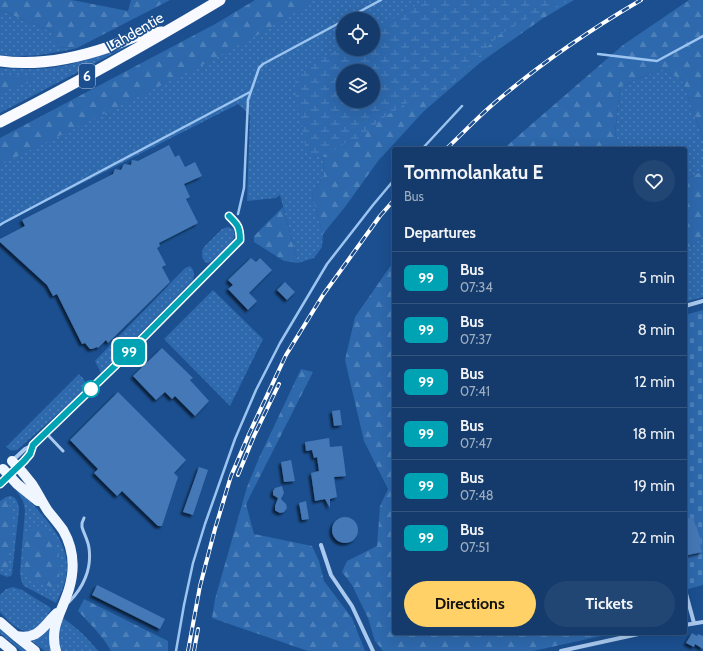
<!DOCTYPE html>
<html lang="en">
<head>
<meta charset="utf-8">
<style>
  body { margin:0; font-family:Cabin,sans-serif; background:#214673; color:#f1f3f6; height:100vh; display:flex; flex-direction:column; font-size:15px; white-space:nowrap }
  * { box-sizing:border-box; margin:0 }
  p { font-size:13px; color:#9dadc1 }
  .icon { flex:none; width:22px; height:22px; fill:none; stroke:currentColor; stroke-width:2; stroke-linecap:round; stroke-linejoin:round }
  .map { position:relative; flex:1; overflow:hidden }
  .side { position:absolute; left:392px; top:147px; width:295px; height:488px; display:flex; flex-direction:column; background:#143b6b; border-radius:4px; box-shadow:0 4px 16px #0002,0 0 0 1px #33557e }
  .side>* { flex:none }
  .badge { padding:0 8px; border-radius:6px; font-size:14px; line-height:26px }
  .tools { position:absolute; left:336px; top:12px; display:grid; gap:8px }
  .tools a { display:grid; place-items:center; width:44px; height:44px; border-radius:50%; background:#143b6b; box-shadow:0 4px 16px #0002,0 0 0 1px #33557e; font-size:20px }
  .map>.badge { position:absolute; translate:-50% -50%; box-shadow:0 0 0 2px #fff }
  h2 { padding:0 12px; font-size:15px; line-height:36px }
  .round { display:grid; place-items:center; flex:none; width:42px; height:42px; border-radius:21px; background:#214673 }
  .headline { display:flex; align-items:center; justify-content:space-between; height:68px; padding:0 12px }
  h1 { font-size:19px; font-weight:800; line-height:30px }
  .primary-button { display:flex; gap:8px; margin-top:auto; padding:8px 12px }
  .primary-button a { flex:1; height:46px; border-radius:24px; background:#ffd166; color:#111; font-size:16px; font-weight:800; line-height:46px; text-align:center }
  .primary-button a+a { background:#214673; color:#f1f3f6 }
  ul { padding:0; list-style:none }
  li { display:flex; align-items:center; gap:12px; height:52px; padding:0 12px; border-top:1px solid #33557e }
  li div { flex:1 }
  li b { display:block; font-size:15px }
  li em { font-style:normal }
  li .badge { min-width:44px; font-weight:700; text-align:center }
  .map>svg:first-child { display:block }
  .grass { fill:url(#grass-dots); fill-rule:evenodd }
  .forest { fill:url(#forest-firs) }
  .wetland { fill:url(#wetland-marsh); fill-rule:evenodd }
  .cemetery { fill:url(#cemetery-stones) }
  .lines { fill:none; stroke-linecap:round; stroke-linejoin:round }
  .stream { stroke:#9cc4f0; stroke-width:2.5 }
  .building { fill:#4478b7; filter:url(#shadow) }
  .service { stroke:#a9c9ee; stroke-width:3 }
  .minor { stroke:#a9c9ee; stroke-width:4 }
  .tertiary { stroke:#a9c9ee; stroke-width:7 }
  .primary { stroke:#f0f6ff; stroke-width:10 }
  .trunk { stroke:#f8faff; stroke-width:11 }
  .rail-casing { stroke:#fff; stroke-width:4 }
  .rail { stroke:#1b4f8f; stroke-width:2.5; stroke-dasharray:8; stroke-linecap:butt }
  .line-casing { stroke:#fff; stroke-width:9 }
  .line { stroke:#00a3b4; stroke-width:6 }
  .stop-dot { fill:#fff; stroke:#00a3b4; stroke-width:2 }
  .labels { text-anchor:middle; stroke-width:3.5; stroke-linejoin:round; paint-order:stroke }
  .shield { fill:#1b4f8f; stroke:#bbcadd; stroke-width:1 }
  .shield-label { font-size:14px; font-weight:bold; fill:#fff }
  .street-label { font-size:15px; fill:#fff; stroke:#1b4f8f }
</style>
</head>
<body>
<div class="map">
<svg width="703" height="651" viewBox="0 0 703 651">
  <defs>
    <pattern id="grass-dots" width="8" height="8" patternUnits="userSpaceOnUse"><rect width="8" height="8" fill="#2e69ad"/><path d="M2 2h.1M6 6h.1" fill="none" stroke="#4d80b9" stroke-width="1.8" stroke-linecap="round"/></pattern>
    <pattern id="forest-firs" width="22" height="20" patternUnits="userSpaceOnUse"><rect width="22" height="20" fill="#2e69ad"/><path d="M5 1l3.5 6h-7zM16 11l3.5 6h-7z" fill="#4d80b9"/></pattern>
    <pattern id="wetland-marsh" width="20" height="14" patternUnits="userSpaceOnUse"><rect width="20" height="14" fill="#2e69ad"/><path d="M1 5h8M5 5V1M11 12h8M15 12V8" fill="none" stroke="#4d80b9"/></pattern>
    <pattern id="cemetery-stones" width="16" height="16" patternUnits="userSpaceOnUse"><rect width="16" height="16" fill="#2e69ad"/><path d="M2 7V4a2 2 0 0 1 4 0v3zM10 15v-3a2 2 0 0 1 4 0v3z" fill="#4d80b9"/></pattern>
    <filter id="shadow"><feDropShadow dx="-2.5" dy="2.5" stdDeviation="1" flood-color="#0009"/></filter>
  </defs>
  <rect width="100%" height="100%" fill="#1b4f8f"/>
  <path class="grass" d="M314 0H464L373 71H343V101L323 150 324 175 312 196 323 234 322 247 314 258 298 263 280 195 276 198 247 201 250 115 238 104 0 225V164ZM343 19H373V49H343Z
    M0 10 55 33 58 47 77 48C51 54 26 58 0 55Z
    M135 42 0 113V68C19 69 37 70 56 67 83 63 109 52 135 42Z
    M661 69 682 80 703 139V171L685 179V149H620L615 133 620 87Z
    M227 227 231 228 234 230C234 234 235 237 233 240 231 244 211 263 208 263 201 262 201 251 204 247L222 229Z
    M703 235V297L685 302V250L701 239Z
    M190 266C194 270 195 274 193 280L101 373 95 361 185 268Z
    M213 290 263 339 230 406 164 339Z
    M79 374C84 380 87 381 86 389L17 450C12 451 10 450 6 447Z
    M16 490H17C27 498 35 506 43 516 68 544 75 569 56 603L24 586 21 580 20 573 25 510 23 501Z
    M10 496C17 497 18 503 19 509L12 574 11 576 7 577 0 574V501L6 497Z
    M13 587 22 590 51 608C45 622 33 639 16 627 10 623 5 617 0 612V595L6 589Z
    M63 618C76 627 88 638 98 651H60L57 636Z
    M0 628 14 642 27 651H21L0 633Z
    M50 628H51C49 636 49 643 51 651H45L32 641 44 634Z"/>
  <path class="forest" d="M0 0H72L128 11 131 0H170L77 48 58 47 52 39 55 33 0 10Z
    M255 0H317L266 30 206 63 0 165V138L217 23Z
    M464 0H574L542 19 481 62 424 111 378 161 345 207 323 234 312 196 324 175 323 150 373 101Z
    M689 0H703V139L682 80 661 69 620 87 615 133 620 149H503L623 45Z
    M0 75 12 77 35 76 32 81 0 93Z
    M703 171V235L701 239 685 250V179Z
    M283 207 298 263 284 261 254 242V236Z
    M394 261V633H615L533 651H383L375 641 368 618 352 585 342 572 347 561 377 546 380 506 388 489 364 441 345 360 355 317Z
    M301 369 313 372 246 504 254 534 312 546 319 561 324 581 352 618 365 651H308L212 618 215 599 247 487 259 458Z
    M4 502H9L13 514 12 546 7 559 8 567 6 570 0 569V505Z
    M33 525 46 528 55 540 60 562 59 579 54 588 31 580C29 578 27 575 26 572 22 559 24 538 29 526Z
    M84 599 168 641V651H111C103 636 89 623 78 611Z"/>
  <path class="wetland" d="M425 0H572L528 18 499 35 455 82 439 95 407 103 386 116 359 138 347 142 327 154 316 156 310 155C302 143 303 130 300 116 298 105 294 94 295 83 296 69 331 53 343 47V49H373V30ZM343 71H373V101H343Z"/>
  <path class="cemetery" d="M703 310V585L688 589 685 578V315Z"/>
  <g class="lines">
    <path class="stream" d="M346 19 381 0
      M598 54 657 61 703 36
      M422 149 462 106
      M238 214 244 188 248 100 259 68 263 64 343 21
      M0 225 3 223 250 92
      M176 651 184 605 193 563 205 524 235 439 256 390 280 343 327 264 373 205 394 180"/>
  </g>
  <path class="building" d="M169 145 175 157 179 155 185 167 195 162 202 176 184 184 190 197 186 199 198 223 159 243 160 246 157 248 166 265 162 267 170 282 108 343 106 340 98 348 97 347 92 349H90L85 343 82 344 57 294 53 296 47 285 0 242V239L25 226 22 220 113 174 115 169 121 170 124 164 131 165 132 160 138 161Z
    M251 258 256 262 260 258 272 270 249 293 257 301 248 310 228 289 233 285 228 280Z
    M285 282 295 292 287 300 277 290Z
    M162 348 193 378 190 380 209 401 195 416 175 396 172 399 165 392 156 400 133 376Z
    M118 392 186 460 174 473 178 477 162 526H158L122 491 117 496 94 473 98 469 70 440Z
    M340 410 342 425 334 426 332 411Z
    M329 438 330 447 342 446 346 476 334 477 337 497 330 499V508L325 499 315 501 311 473 319 471 317 457 314 458 312 450 306 451 305 442Z
    M291 460 295 481 284 482 281 462Z
    M199 467 208 470 193 515 183 512Z
    M282 486 284 493 281 499 286 504 287 508 284 512 280 513 276 511 275 510V506L278 498 273 495V491L275 488Z
    M306 501 309 519 302 520 299 503Z
    M693 517 695 525H696L702 544 700 545 702 552 688 555 685 545V519Z
    M332 530a13 13 0 1 1 26 0a13 13 0 1 1-26 0Z
    M97 585 165 619 160 629 92 595Z
    M692 633 697 636 698 634 703 636V649L695 644 694 647 686 643Z"/>
  <g class="lines">
    <path class="service" d="M46 433 63 451
      M69 602C83 588 92 569 89 548 88 540 84 534 82 527V523L84 518"/>
    <path class="minor" d="M685 306 703 301
      M12 461 25 449 33 445 46 433 234 247C245 234 240 227 229 216
      M18 467 31 454 33 445
      M321 545 331 575 352 606 373 651
      M685 590 694 623
      M685 625 703 622
      M561 651 643 633"/>
    <path class="tertiary" d="M0 484 18 467"/>
    <path class="primary" d="M12 461C19 468 26 476 32 484 38 493 42 502 48 511 53 517 58 523 63 530 74 549 75 569 69 589 62 612 49 627 56 651
      M3 469 17 484 38 501
      M0 622 16 636 35 651
      M16 636C39 640 43 626 57 613
      M0 641 12 651"/>
    <path class="trunk" d="M0 61C37 66 74 59 109 47 119 43 130 38 140 35 147 33 155 33 162 32
      M0 122C75 84 148 43 220 0"/>
    <defs>
      <path id="rail" d="M446 149C461 135 475 120 491 106 537 66 588 31 641 0
        M238 475 254 436 279 384
        M188 651 200 586 215 529 231 476 249 434 286 355 323 295 380 216 394 200
        M194 651 198 629"/>
    </defs>
    <use href="#rail" class="rail-casing"/>
    <use href="#rail" class="rail"/>
  </g>
  <g class="lines">
    <defs>
      <path id="line" d="M0 484 24 461 30 454 33 445 119 362 240 240C240 227 238 225 229 216"/>
    </defs>
    <use href="#line" class="line-casing"/>
    <use href="#line" class="line"/>
  </g>
  <circle class="stop-dot" cx="91" cy="389" r="8"/>
  <g class="labels">
    <rect class="shield" x="79" y="64" width="16" height="24" rx="3"/>
    <g class="shield-label">
      <text x="87" y="81">6</text>
    </g>
    <g class="street-label">
      <text transform="translate(135 32) rotate(-30)" y="5">Lahdentie</text>
    </g>
  </g>
</svg>
<div class="tools">
<a><svg class="icon" aria-label="locate" viewBox="0 0 24 24"><circle cx="12" cy="12" r="6"/><path d="M12 2v4M12 18v4M2 12h4M18 12h4"/></svg></a>
<a><svg class="icon" aria-label="layers" viewBox="0 0 24 24"><path d="M12 4l9 5-9 5-9-5zM3 14l9 5 9-5"/></svg></a>
</div>
<b class="badge" style="left:129px;top:352px;background:#00a3b4;color:#fff">99</b>
<section class="side">
<div class="headline"><div><h1>Tommolankatu E</h1><p>Bus</p></div><a class="round"><svg class="icon" aria-label="heart" viewBox="0 0 24 24"><path d="M12 20l-8-8c-3-5 5-10 8-4 3-6 11-1 8 4z"/></svg></a></div>
<h2>Departures</h2>
<ul>
<li><span class="badge" style="background:#00a3b4;color:#fff">99</span><div><b>Bus</b><p>07:34</p></div><em>5 min</em></li>
<li><span class="badge" style="background:#00a3b4;color:#fff">99</span><div><b>Bus</b><p>07:37</p></div><em>8 min</em></li>
<li><span class="badge" style="background:#00a3b4;color:#fff">99</span><div><b>Bus</b><p>07:41</p></div><em>12 min</em></li>
<li><span class="badge" style="background:#00a3b4;color:#fff">99</span><div><b>Bus</b><p>07:47</p></div><em>18 min</em></li>
<li><span class="badge" style="background:#00a3b4;color:#fff">99</span><div><b>Bus</b><p>07:48</p></div><em>19 min</em></li>
<li><span class="badge" style="background:#00a3b4;color:#fff">99</span><div><b>Bus</b><p>07:51</p></div><em>22 min</em></li>
</ul>
<div class="primary-button"><a>Directions</a><a>Tickets</a></div>
</section>
</div>
</body>
</html>
